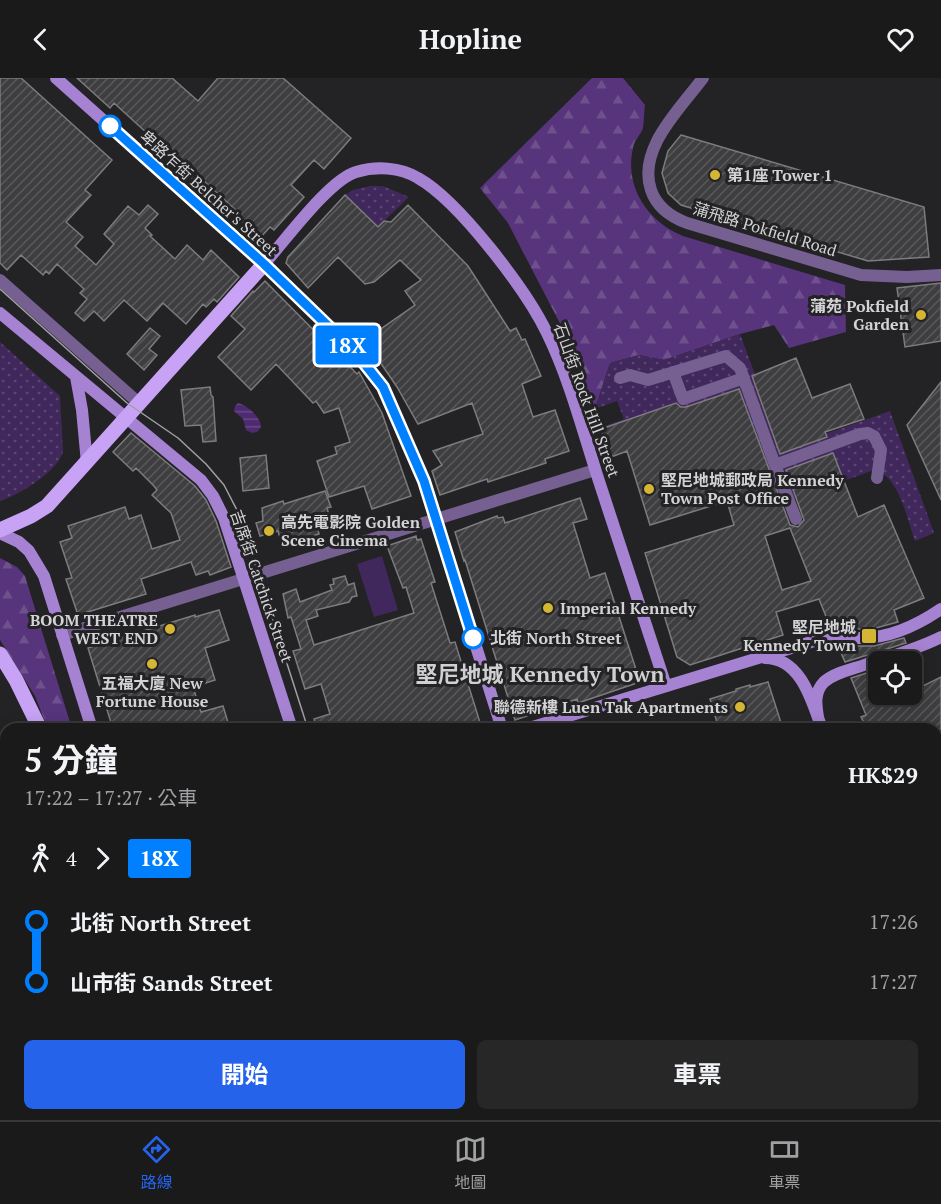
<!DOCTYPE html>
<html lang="zh-TW">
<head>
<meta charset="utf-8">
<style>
  body { margin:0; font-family:"PT Serif","Noto Sans TC",serif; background:#272728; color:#f1f3f6; height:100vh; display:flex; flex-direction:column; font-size:22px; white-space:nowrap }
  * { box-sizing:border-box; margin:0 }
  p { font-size:20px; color:#9fa1a3 }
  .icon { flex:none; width:33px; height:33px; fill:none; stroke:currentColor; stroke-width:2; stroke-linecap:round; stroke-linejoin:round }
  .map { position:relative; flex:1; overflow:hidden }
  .side { position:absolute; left:0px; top:645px; width:942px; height:398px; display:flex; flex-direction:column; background:#1a1a1b; border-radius:18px 18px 0 0; box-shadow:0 3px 15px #0003,0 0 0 2px #38383a }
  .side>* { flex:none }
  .badge { padding:0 12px; border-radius:4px; font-size:21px; line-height:39px }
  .tools { position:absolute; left:868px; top:573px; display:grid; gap:12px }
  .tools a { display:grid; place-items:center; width:54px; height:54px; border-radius:9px; background:#1a1a1b; box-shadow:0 3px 15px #0003,0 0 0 2px #38383a; font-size:30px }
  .map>.badge { position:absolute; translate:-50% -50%; box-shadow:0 0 0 3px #fff }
  .legs { display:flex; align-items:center; gap:9px; height:66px; padding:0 24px; font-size:20px }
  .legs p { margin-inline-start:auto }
  .headline { display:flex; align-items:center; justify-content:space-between; height:102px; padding:0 24px }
  h1 { font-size:33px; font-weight:700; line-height:45px }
  .button { display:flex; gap:12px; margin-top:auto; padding:12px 24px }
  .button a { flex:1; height:69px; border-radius:9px; background:#2563eb; color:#fff; font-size:24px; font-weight:700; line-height:69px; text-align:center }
  .button a+a { background:#272728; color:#f1f3f6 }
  ul { padding:0 24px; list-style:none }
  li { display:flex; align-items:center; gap:21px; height:60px; font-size:22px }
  li i { display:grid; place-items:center; width:9px; height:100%; margin:0 8px; background:currentColor }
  li i::after { content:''; width:15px; height:15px; margin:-8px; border:4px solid; border-radius:50%; background:#1a1a1b }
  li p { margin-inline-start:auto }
  li:first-child i { background:linear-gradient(#0000 50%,currentColor 0) }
  li:last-child i { background:linear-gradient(currentColor 50%,#0000 0) }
  header { display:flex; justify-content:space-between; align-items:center; height:78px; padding:0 24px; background:#1a1a1b; font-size:27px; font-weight:700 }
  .tab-bar { display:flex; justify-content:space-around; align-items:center; height:84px; border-top:2px solid #38383a; background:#1a1a1b; font-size:16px; color:#9fa1a3 }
  .tab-bar a { display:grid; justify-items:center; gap:3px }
  .tab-bar .active { color:#2563eb }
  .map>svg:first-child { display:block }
  .forest { fill:url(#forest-firs) }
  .park { fill:url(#park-dots) }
  .garden { fill:#41285c }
  .water { fill:url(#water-rules) }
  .building { fill:url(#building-hatch); stroke:#7c7b7d; stroke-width:1.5; fill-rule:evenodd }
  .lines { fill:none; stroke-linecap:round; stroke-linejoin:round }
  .pedestrian { stroke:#766092; stroke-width:12 }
  .minor { stroke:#766092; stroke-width:12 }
  .tertiary { stroke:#766092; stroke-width:12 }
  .secondary { stroke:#a682d2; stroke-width:12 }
  .primary { stroke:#c7a2f5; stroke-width:15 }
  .tram { stroke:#a1a0a2; stroke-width:1.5 }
  .line-1-casing { stroke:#fff; stroke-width:14 }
  .line-1 { stroke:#0080ff; stroke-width:9 }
  .stop-1-dot { fill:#fff; stroke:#0080ff; stroke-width:3 }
  .poi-dot { fill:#d5b534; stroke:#232224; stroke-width:2 }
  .labels { text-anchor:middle; stroke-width:6; stroke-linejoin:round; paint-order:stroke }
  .poi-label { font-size:16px; font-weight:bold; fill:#d3d2d4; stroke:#232224; text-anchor:start }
  .street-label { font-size:16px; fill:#d3d2d4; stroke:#232224 }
  .stop-label { font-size:16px; font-weight:bold; fill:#d3d2d4; stroke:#232224; text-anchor:start }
  .district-label { font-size:22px; font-weight:bold; fill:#d0cfd2; stroke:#232224 }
</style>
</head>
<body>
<header><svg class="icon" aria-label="back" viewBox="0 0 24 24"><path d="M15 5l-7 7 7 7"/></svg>Hopline<svg class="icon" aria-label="heart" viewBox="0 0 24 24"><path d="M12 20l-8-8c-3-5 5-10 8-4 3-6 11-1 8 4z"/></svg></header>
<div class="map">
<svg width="941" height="1042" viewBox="0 0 941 1042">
  <defs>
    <pattern id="forest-firs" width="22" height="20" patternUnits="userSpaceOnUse" patternTransform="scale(1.5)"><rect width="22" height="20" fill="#57347b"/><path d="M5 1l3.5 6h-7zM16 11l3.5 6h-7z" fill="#6e508d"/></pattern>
    <pattern id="park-dots" width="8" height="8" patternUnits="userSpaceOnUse" patternTransform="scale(1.5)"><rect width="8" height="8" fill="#41285c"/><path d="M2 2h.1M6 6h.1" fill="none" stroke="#5c4672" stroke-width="1.8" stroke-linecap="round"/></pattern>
    <pattern id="water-rules" width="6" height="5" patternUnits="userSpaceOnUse" patternTransform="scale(1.5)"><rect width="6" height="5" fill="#4e2b71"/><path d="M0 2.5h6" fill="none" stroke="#674984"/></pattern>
    <pattern id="building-hatch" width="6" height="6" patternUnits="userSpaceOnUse" patternTransform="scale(1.5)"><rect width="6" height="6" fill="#3e3d40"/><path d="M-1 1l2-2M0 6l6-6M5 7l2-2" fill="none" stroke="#59585b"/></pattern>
  </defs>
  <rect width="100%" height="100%" fill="#232224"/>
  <path class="forest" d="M592 0H623L645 27C644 34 644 42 643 50 641 57 634 62 633 70 624 109 648 144 683 158L845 207 846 254 789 270 774 247 740 256 664 282 639 277 610 285 595 331 567 259 508 145 480 110Z
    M0 480 17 489 25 498 72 651H48L35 618 0 562Z"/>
  <path class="park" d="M370 108H383L409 119 378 149 345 117 353 112Z
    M740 256 783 371 890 333 934 455 915 463C907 441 899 397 874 392L772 429 742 337 610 380 600 350 624 341 617 323 595 331 610 285 639 277 664 282Z
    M0 264 60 318 63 374C57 394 19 417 0 423Z
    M941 650V835L936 837V652Z"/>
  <path class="garden" d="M382 478 398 532 374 539 357 486Z
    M941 700V821L936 822V701Z
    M941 835V960L936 944V837Z"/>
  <path class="water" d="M238 325C247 327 261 339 261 349L257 354 252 355 246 352 243 341 234 333 235 328Z
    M0 762 6 767V1036H197L199 1042H0Z"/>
  <path class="building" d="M0 0H21L112 82 85 112 91 117 66 144 83 159 75 168 96 187 114 166 104 156 128 128 139 137 148 127 158 136 145 150 152 157 150 158 175 181 187 167 203 182 211 172 239 199 217 224 214 221 206 229 203 226 186 246 163 225 147 243 124 222 104 243 94 233 84 243 75 235 87 221 80 215 84 211 57 186 49 196 46 193 43 197 21 177 7 192 0 185Z
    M77 0H172L198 23 218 0H283L351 60 324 91 314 82 291 107 304 119 274 152 270 149 260 160 237 139 240 136 205 104 201 108 157 69 159 66 114 25 110 30Z
    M681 57 924 129 929 179 868 183 681 127 668 115 662 95 668 73Z
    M345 117 378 149 384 143 391 144 408 127 468 188 510 253 516 250 522 262 525 261 541 298 522 306 533 339 555 332 569 373 545 381 546 385 488 404 487 401 440 417 432 393 442 387 433 373 483 356 472 325 418 346 397 309 365 262 415 227 405 213 421 202 400 182 374 204 365 206 338 179 308 210 286 185 288 179Z
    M265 203 357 296 359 294 382 335 411 418 372 431 364 408 329 419 317 383 337 376 335 369 350 364 339 330 324 335 316 323 313 325 276 286 251 312 218 279 245 251 231 238 253 213 254 214Z
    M941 205V263L905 269 897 210Z
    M150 250 160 258 149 271 157 277 144 292 127 276Z
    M796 280 812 320 850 306 864 341 825 354 827 359 780 376 752 298Z
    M941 304V422L907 347Z
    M210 309 211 317 213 319 216 363 203 364 201 347 185 348 181 312Z
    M739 311 790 447 798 449 804 442 786 392 833 375 858 439 884 427 924 520 894 532 898 544 872 551H831L819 521 776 534 783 557 690 587 677 579 645 475 734 447 727 423 650 447 627 373 611 379 601 351 676 325 681 329H686ZM790 450 811 503 782 512 765 458Z
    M131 355 195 408 206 422 216 443 231 489 210 497 208 493 196 497 191 484 141 501 146 516 78 537 66 501 72 500 60 464 72 460 68 448 125 429 129 441 141 437 152 471 180 462 171 435 152 417 157 412 154 408 136 390 133 393 113 374Z
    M266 377 269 410 243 413 240 380Z
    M325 413 331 429 327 430 329 437 315 441 319 456 282 467 278 453 260 458 256 445 263 443 262 430 283 423 284 426Z
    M580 420 587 441 573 445 590 500 605 495 640 604 578 625 577 621 515 642 465 482 464 483 455 454 497 438 498 440 503 439 505 445Z
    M416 458 417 462 421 461 435 504 431 505 450 565 455 564 482 651H317L314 641 330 636 321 606 305 611 293 573 301 571 291 539 288 540 283 516 296 511 300 524 332 512 330 507 334 506 333 501 345 498 348 507 354 505 357 518 352 519 349 524 316 532 318 538 306 542 314 567 414 535 406 509 403 510 387 468Z
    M219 532 229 562 205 570 215 602 193 609 201 634 223 628 230 651H113L88 570 195 537V539Z
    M904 560 906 565 845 584 838 568H874Z
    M912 580 923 608 941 599V651H867L861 639 866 637 851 600 879 591V616H912V584H902Z
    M768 604 783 651H719L710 621 736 613V611L750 607V609Z"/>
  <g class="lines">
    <path class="pedestrian" d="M673 294 683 321 744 300
      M620 300 630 297 648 302 726 278 740 290 775 387 860 356 868 355 874 358 881 372 877 400
      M775 387 796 441"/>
    <path class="minor" d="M62 557 595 392
      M452 1042 469 1036
      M696 1042 713 1036"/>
    <path class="tertiary" d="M703 0C680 31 637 71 651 112 657 130 671 139 687 145L861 197 907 199 941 197
      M0 202 140 326"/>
    <path class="secondary" d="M56 0 264 186 356 275 383 309 424 403 502 651
      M264 186C285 163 329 102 356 94 376 88 400 89 418 100 459 123 527 213 547 255 569 300 582 350 597 397 620 467 643 537 666 608
      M0 235 201 402 213 418 224 440 292 651
      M76 299 82 332 87 385
      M0 455 19 464 29 473 44 498 92 651
      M765 580C801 580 812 623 822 651
      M818 639C816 627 814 614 824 604 835 594 854 591 867 586 892 578 917 571 941 559
      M526 651 824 560C837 559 849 560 862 560 890 560 919 546 941 531
      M936 1021 941 1038
      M417 1036 420 1042
      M620 1036 621 1042"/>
    <path class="primary" d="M0 452 31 438 47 428 264 186
      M0 576 16 602 40 651
      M211 1036 213 1042"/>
    <path class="tram" d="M0 211 127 325 178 360 206 386 224 407 239 436 308 651
      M420 1036 421 1042
      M431 1036 437 1042
      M621 1036 623 1042
      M481 1042 498 1036"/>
  </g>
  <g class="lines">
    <defs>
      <path id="line-1" d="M110 48 264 186 356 275 383 309 424 403 473 560"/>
    </defs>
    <use href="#line-1" class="line-1-casing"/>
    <use href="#line-1" class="line-1"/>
  </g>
  <g class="stop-1-dot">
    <circle cx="110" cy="48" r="10"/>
    <circle cx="473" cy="560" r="10"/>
  </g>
  <g class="poi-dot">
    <circle cx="715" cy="97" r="6"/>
    <circle cx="921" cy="237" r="6"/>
    <circle cx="649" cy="411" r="6"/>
    <circle cx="269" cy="453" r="6"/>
    <circle cx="548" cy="530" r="6"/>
    <circle cx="170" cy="551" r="6"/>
    <rect x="861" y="550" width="16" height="16" rx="3"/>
    <circle cx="152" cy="586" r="6"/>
    <circle cx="740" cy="629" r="6"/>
  </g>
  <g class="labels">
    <g class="poi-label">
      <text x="727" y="103">第1座 Tower 1</text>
      <text x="909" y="234" text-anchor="end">蒲苑 Pokfield<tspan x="909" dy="18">Garden</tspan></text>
      <text x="661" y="408">堅尼地城郵政局 Kennedy<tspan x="661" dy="18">Town Post Office</tspan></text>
      <text x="281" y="450">高先電影院 Golden<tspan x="281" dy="18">Scene Cinema</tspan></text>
      <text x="560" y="536">Imperial Kennedy</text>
      <text x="158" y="548" text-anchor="end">BOOM THEATRE<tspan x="158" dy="18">WEST END</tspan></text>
      <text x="856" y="555" text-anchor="end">堅尼地城<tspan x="856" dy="18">Kennedy Town</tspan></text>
      <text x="152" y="611" text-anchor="middle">五福大廈 New<tspan x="152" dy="18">Fortune House</tspan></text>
      <text x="728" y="635" text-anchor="end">聯德新樓 Luen Tak Apartments</text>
    </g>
    <g class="street-label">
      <text transform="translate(209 115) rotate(42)" y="6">卑路乍街 Belcher's Street</text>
      <text transform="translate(765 151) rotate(17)" y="6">蒲飛路 Pokfield Road</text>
      <text transform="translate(587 322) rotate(70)" y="6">石山街 Rock Hill Street</text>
      <text transform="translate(262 508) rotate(71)" y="6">吉席街 Catchick Street</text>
    </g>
    <g class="stop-label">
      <text x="490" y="566">北街 North Street</text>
    </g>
    <g class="district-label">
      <text x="540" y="604">堅尼地城 Kennedy Town</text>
    </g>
  </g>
</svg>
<div class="tools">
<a><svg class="icon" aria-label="locate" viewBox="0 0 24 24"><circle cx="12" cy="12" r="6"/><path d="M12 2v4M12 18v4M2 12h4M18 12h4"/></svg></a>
</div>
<b class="badge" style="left:347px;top:267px;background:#0080ff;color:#fff">18X</b>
<section class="side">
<div class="headline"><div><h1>5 分鐘</h1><p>17:22 – 17:27 · 公車</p></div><b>HK$29</b></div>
<div class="legs"><svg class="icon" aria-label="walk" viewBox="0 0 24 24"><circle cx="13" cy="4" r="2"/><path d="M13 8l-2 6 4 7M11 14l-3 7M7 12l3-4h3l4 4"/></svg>4<svg class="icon" aria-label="forward" viewBox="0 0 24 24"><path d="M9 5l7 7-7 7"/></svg><b class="badge" style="background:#0080ff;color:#fff">18X</b></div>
<ul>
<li><i style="color:#0080ff"></i><b>北街 North Street</b><p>17:26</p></li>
<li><i style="color:#0080ff"></i><b>山市街 Sands Street</b><p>17:27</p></li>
</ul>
<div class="button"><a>開始</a><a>車票</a></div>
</section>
</div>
<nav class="tab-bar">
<a class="active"><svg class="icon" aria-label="directions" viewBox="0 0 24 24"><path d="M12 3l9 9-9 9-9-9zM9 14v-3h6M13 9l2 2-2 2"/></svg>路線</a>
<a><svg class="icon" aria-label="map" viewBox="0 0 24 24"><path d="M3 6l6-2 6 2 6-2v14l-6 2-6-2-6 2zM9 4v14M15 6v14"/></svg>地圖</a>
<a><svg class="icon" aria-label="tickets" viewBox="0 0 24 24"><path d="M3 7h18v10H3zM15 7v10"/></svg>車票</a>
</nav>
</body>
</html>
